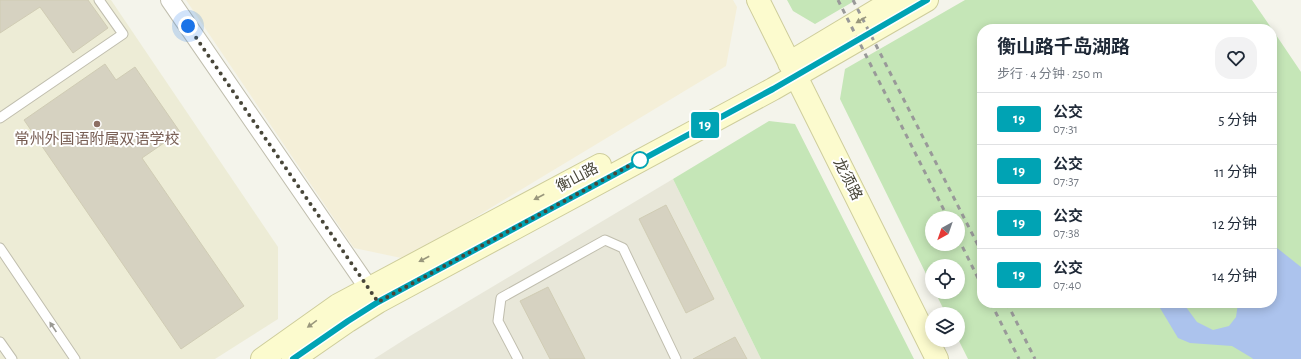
<!DOCTYPE html>
<html lang="zh">
<head>
<meta charset="utf-8">
<style>
  body { margin:0; font-family:"Alegreya Sans","Noto Sans SC",sans-serif; background:#f2f2f3; color:#1f2937; height:100vh; display:flex; flex-direction:column; font-size:15px; white-space:nowrap }
  * { box-sizing:border-box; margin:0 }
  p { font-size:13px; color:#747a83 }
  .icon { flex:none; width:22px; height:22px; fill:none; stroke:currentColor; stroke-width:2; stroke-linecap:round; stroke-linejoin:round }
  .map { position:relative; flex:1; overflow:hidden }
  .panel { position:absolute; left:977px; top:24px; width:300px; height:284px; display:flex; flex-direction:column; background:#fff; border-radius:16px; box-shadow:0 2px 10px #0003 }
  .panel>* { flex:none }
  .badge { padding:0 8px; border-radius:3px; font-size:14px; line-height:26px }
  .needle { width:26px; rotate:220deg }
  .controls { position:absolute; left:925px; top:211px; display:grid; gap:8px }
  .controls a { display:grid; place-items:center; width:40px; height:40px; border-radius:50%; background:#fff; box-shadow:0 2px 10px #0003; font-size:20px }
  .you { position:absolute; width:20px; height:20px; margin:-10px; border:3px solid #fff; border-radius:50%; background:#1a73e8; box-shadow:0 0 0 6px #1a73e833 }
  .map>.badge { position:absolute; translate:-50% -50%; box-shadow:0 0 0 2px #fff }
  .round { display:grid; place-items:center; flex:none; width:42px; height:42px; border-radius:16px; background:#f2f2f3 }
  .overview { display:flex; align-items:center; justify-content:space-between; height:68px; padding:0 20px }
  h1 { font-size:19px; font-weight:700; line-height:30px }
  ul { padding:0; list-style:none }
  li { display:flex; align-items:center; gap:12px; height:52px; padding:0 20px; border-top:1px solid #e0e1e3 }
  li div { flex:1 }
  li b { display:block; font-size:15px }
  li em { font-style:normal }
  li .badge { min-width:44px; font-weight:700; text-align:center }
  .map>svg:first-child { display:block }
  .residential { fill:#e8e7d9 }
  .commercial { fill:#f4efd8 }
  .education { fill:#edecd6 }
  .green { fill:#c5e6b7; fill-rule:evenodd }
  .water { fill:#acc3ed }
  .building { fill:#d6d2c1; stroke:#d0ccb4 }
  .lines { fill:none; stroke-linecap:round; stroke-linejoin:round }
  .lane-casing { stroke:#c0beae; stroke-width:11 }
  .street-casing { stroke:#c0beae; stroke-width:20 }
  .secondary-casing { stroke:#cecd9b; stroke-width:24 }
  .lane { stroke:#fff; stroke-width:9 }
  .street { stroke:#fff; stroke-width:18 }
  .secondary { stroke:#fcfbce; stroke-width:22 }
  .rail { stroke:#999; stroke-width:3; stroke-dasharray:5 5; stroke-linecap:butt }
  .oneway { fill:#99977c }
  .oneway2 { fill:#9a9992 }
  .line-casing { stroke:#fff; stroke-width:9 }
  .line { stroke:#00a3b4; stroke-width:6 }
  .walk { stroke:#484639; stroke-width:4; stroke-dasharray:0 7.2 }
  .education-dot { fill:#8d6e63; stroke:#fff; stroke-width:1.5 }
  .stop-dot { fill:#fff; stroke:#00a3b4; stroke-width:2 }
  .labels { text-anchor:middle; stroke-width:4; stroke-linejoin:round; paint-order:stroke }
  .education-label { font-size:15px; fill:#785e54; stroke:#fff }
  .street-label { font-size:15px; fill:#484639; stroke:#fff }
</style>
</head>
<body>
<div class="map">
<svg width="1301" height="359" viewBox="0 0 1301 359">
  <rect width="100%" height="100%" fill="#f4f4eb"/>
  <path class="residential" d="M673 179 761 359H374L410 336Z"/>
  <path class="commercial" d="M186 0H733L737 7 726 66 406 259 354 248Z"/>
  <path class="education" d="M0 0H111L278 247V319L215 359H0Z"/>
  <path class="green" d="M787 0H856L815 24 793 11Z
    M965 0H1252L1272 29H982V303H1272V29L1301 72V359H968L958 339V314H946L935 292H958V266H932V286L840 99 845 69ZM932 218H958V244H932Z
    M769 121 795 124 914 359H761L673 179Z"/>
  <path class="water" d="M1272 244 1301 267V359H1253L1252 358 1232 346 1190 343 1178 338 1157 303H1183L1197 322 1213 330 1229 326 1236 317 1238 303H1272Z"/>
  <path class="building" d="M0 0H88L108 28 73 53 40 7 0 33Z
    M105 64 116 80 135 67 180 132 142 158 244 306 181 349 24 120Z
    M666 205 714 299 686 313 639 219Z
    M548 287 585 359H550L520 301Z
    M735 337 747 359H693Z"/>
  <g class="lines">
    <defs>
      <path id="lane" d="M0 118 123 34 99 0
        M0 248 75 359
        M0 342 12 359
        M518 359 498 321 501 298 605 240 623 248 676 359"/>
      <path id="street" d="M170 0 376 299"/>
      <path id="secondary" d="M758 0 937 359
        M789 63 894 0
        M262 359 338 305 600 165
        M293 359 348 321 378 302 773 89 927 0"/>
    </defs>
    <use href="#lane" class="lane-casing"/>
    <use href="#street" class="street-casing"/>
    <use href="#secondary" class="secondary-casing"/>
    <use href="#lane" class="lane"/>
    <use href="#street" class="street"/>
    <use href="#secondary" class="secondary"/>
    <path class="rail" d="M838 0 948 218
      M853 0 982 253
      M958 238 982 286
      M991 303 1019 359
      M1007 303 1035 359"/>
  </g>
  <defs><path id="oneway-solid" d="M-6-.8H1V-3.2L6.5 0L1 3.2V.8H-6Z"/></defs>
  <g class="oneway">
    <use href="#oneway-solid" transform="translate(861 20) rotate(149)"/>
    <use href="#oneway-solid" transform="translate(539 197) rotate(152)"/>
    <use href="#oneway-solid" transform="translate(424 259) rotate(152)"/>
    <use href="#oneway-solid" transform="translate(312 324) rotate(144)"/>
  </g>
  <use class="oneway2" href="#oneway-solid" transform="translate(53 327) rotate(-124)"/>
  <g class="lines">
    <defs>
      <path id="line" d="M293 359 348 321 378 302 773 89 927 0"/>
    </defs>
    <use href="#line" class="line-casing"/>
    <use href="#line" class="line"/>
    <path class="walk" d="M188 26 378 302 640 160"/>
  </g>
  <circle class="education-dot" cx="97" cy="124" r="4"/>
  <circle class="stop-dot" cx="640" cy="160" r="8"/>
  <g class="labels">
    <g class="education-label">
      <text x="97" y="144">常州外国语附属双语学校</text>
    </g>
    <g class="street-label">
      <text transform="translate(577 177) rotate(-28)" y="5">衡山路</text>
      <text transform="translate(848 179) rotate(63)" y="5">龙须路</text>
    </g>
  </g>
</svg>
<div class="controls">
<a><svg class="needle" viewBox="-14 -14 28 28"><path d="M0-13l5 13h-10z" fill="#e53935"/><path d="M0 13l5-13h-10z" fill="#747a83"/></svg></a>
<a><svg class="icon" aria-label="locate" viewBox="0 0 24 24"><circle cx="12" cy="12" r="6"/><path d="M12 2v4M12 18v4M2 12h4M18 12h4"/></svg></a>
<a><svg class="icon" aria-label="layers" viewBox="0 0 24 24"><path d="M12 4l9 5-9 5-9-5zM3 14l9 5 9-5"/></svg></a>
</div>
<div class="you" style="left:188px;top:26px"></div>
<b class="badge" style="left:705px;top:125px;background:#00a3b4;color:#fff">19</b>
<section class="panel">
<div class="overview"><div><h1>衡山路千岛湖路</h1><p>步行 · 4 分钟 · 250 m</p></div><a class="round"><svg class="icon" aria-label="heart" viewBox="0 0 24 24"><path d="M12 20l-8-8c-3-5 5-10 8-4 3-6 11-1 8 4z"/></svg></a></div>
<ul>
<li><span class="badge" style="background:#00a3b4;color:#fff">19</span><div><b>公交</b><p>07:31</p></div><em>5 分钟</em></li>
<li><span class="badge" style="background:#00a3b4;color:#fff">19</span><div><b>公交</b><p>07:37</p></div><em>11 分钟</em></li>
<li><span class="badge" style="background:#00a3b4;color:#fff">19</span><div><b>公交</b><p>07:38</p></div><em>12 分钟</em></li>
<li><span class="badge" style="background:#00a3b4;color:#fff">19</span><div><b>公交</b><p>07:40</p></div><em>14 分钟</em></li>
</ul>
</section>
</div>
</body>
</html>
